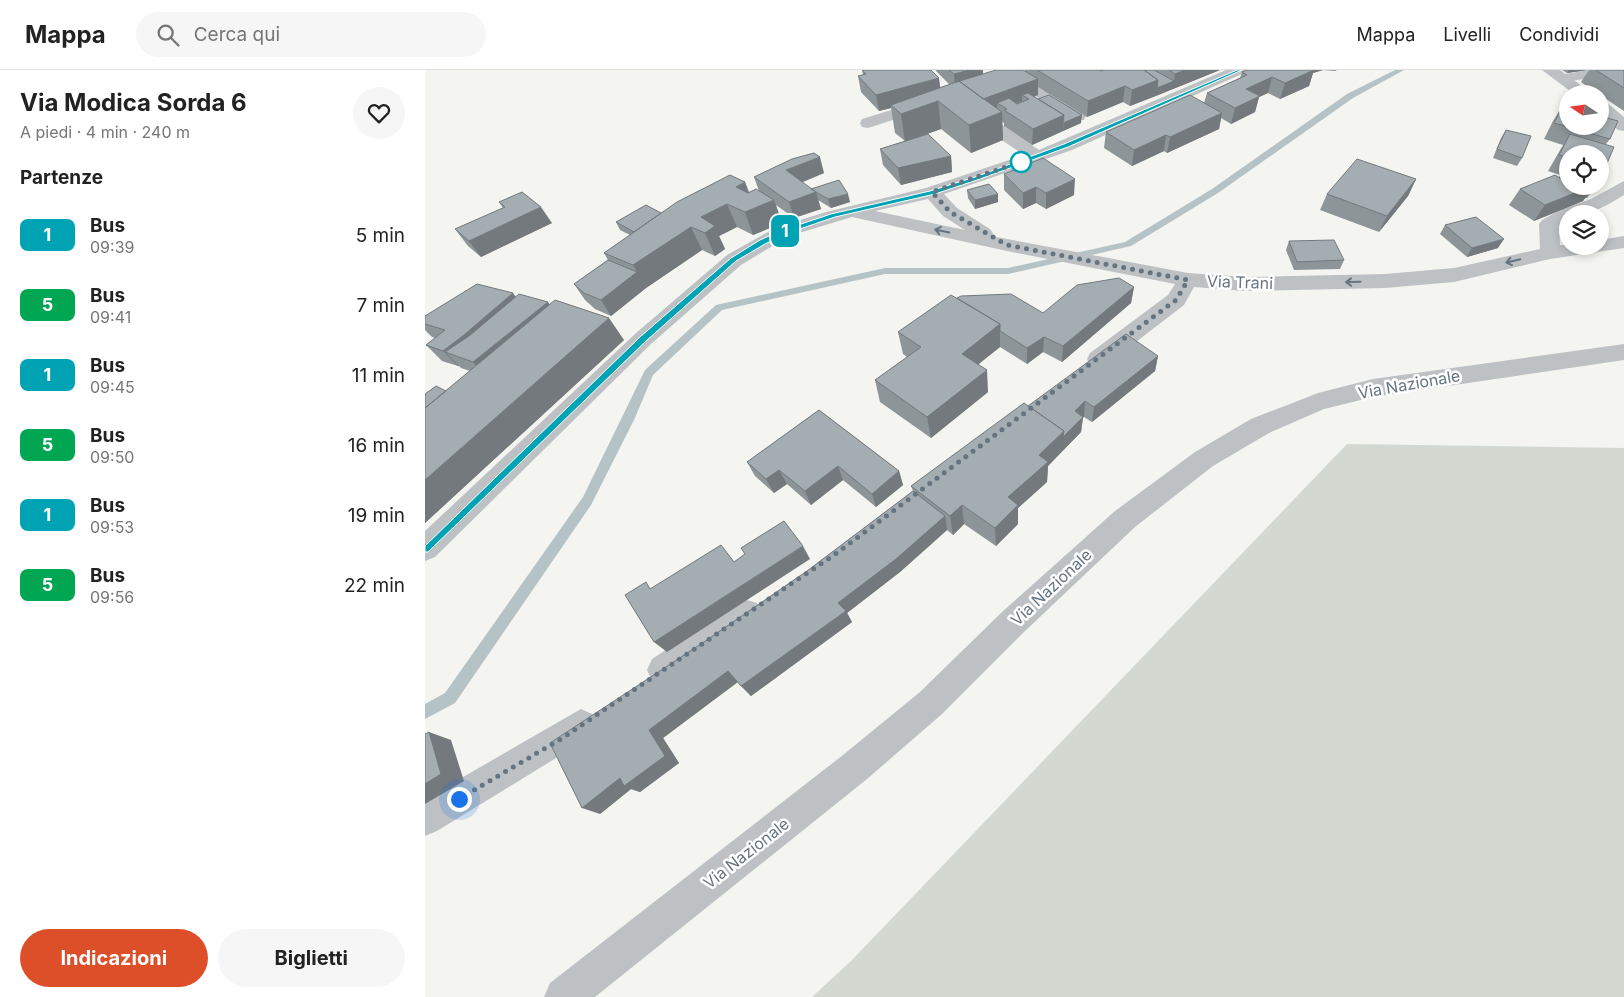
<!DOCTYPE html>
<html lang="it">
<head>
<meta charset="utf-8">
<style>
  body { margin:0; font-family:Inter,sans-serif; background:#f6f6f6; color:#222; height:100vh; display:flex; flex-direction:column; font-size:19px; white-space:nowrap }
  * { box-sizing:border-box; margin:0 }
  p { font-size:16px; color:#767676 }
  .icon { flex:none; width:28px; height:28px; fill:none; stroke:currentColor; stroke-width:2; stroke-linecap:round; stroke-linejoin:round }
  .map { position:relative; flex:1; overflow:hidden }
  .details { display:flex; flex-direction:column; background:#fff; width:425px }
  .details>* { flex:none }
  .badge { padding:0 10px; border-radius:8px; font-size:18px; line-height:32px }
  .needle { width:32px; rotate:283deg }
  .tools { position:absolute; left:1134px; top:15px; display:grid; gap:10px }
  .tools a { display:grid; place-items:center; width:50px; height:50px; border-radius:50%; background:#fff; box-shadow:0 2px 8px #0003; font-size:25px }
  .you { position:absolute; width:25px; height:25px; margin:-12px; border:4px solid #fff; border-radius:50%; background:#1a73e8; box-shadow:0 0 0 8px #1a73e833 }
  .map>.badge { position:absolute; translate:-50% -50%; box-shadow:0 0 0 2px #fff }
  h2 { padding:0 20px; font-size:19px; line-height:45px }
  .round { display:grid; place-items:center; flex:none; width:52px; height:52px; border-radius:26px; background:#f6f6f6 }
  .head { display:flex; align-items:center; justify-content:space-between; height:85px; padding:0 20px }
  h1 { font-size:24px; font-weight:700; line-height:38px }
  .button { display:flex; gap:10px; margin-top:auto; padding:10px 20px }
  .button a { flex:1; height:58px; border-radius:30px; background:#dd4f28; color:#fff; font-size:20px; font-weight:700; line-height:58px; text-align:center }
  .button a+a { background:#f6f6f6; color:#222 }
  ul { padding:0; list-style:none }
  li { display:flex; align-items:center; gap:15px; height:70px; padding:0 20px }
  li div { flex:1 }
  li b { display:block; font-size:19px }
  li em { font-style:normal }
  li .badge { min-width:55px; font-weight:700; text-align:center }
  header { display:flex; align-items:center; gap:30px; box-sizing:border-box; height:70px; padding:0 25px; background:#fff; border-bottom:1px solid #e0e0e0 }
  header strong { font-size:24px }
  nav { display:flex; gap:28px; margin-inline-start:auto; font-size:18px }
  .search { width:350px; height:45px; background:#f6f6f6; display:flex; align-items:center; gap:12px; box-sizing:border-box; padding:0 18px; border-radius:28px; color:#767676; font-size:19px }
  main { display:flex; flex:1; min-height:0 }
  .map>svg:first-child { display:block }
  .green { fill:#d3d9d0 }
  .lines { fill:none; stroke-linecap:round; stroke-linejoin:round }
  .stream { fill:#b5c2c6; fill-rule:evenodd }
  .service { fill:#bdc1c4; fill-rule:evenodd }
  .minor { fill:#bdc1c4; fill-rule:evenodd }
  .tertiary { fill:#bdc1c4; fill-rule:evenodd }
  .wall { fill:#8d9598 }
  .shaded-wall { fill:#73797c }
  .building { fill:#a4adb1; stroke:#73797c }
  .oneway { stroke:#647480 }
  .line { fill:#00a3b4; stroke:#fff }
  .walk { stroke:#647480; stroke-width:5; stroke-dasharray:0 9 }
  .stop-dot { fill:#fff; stroke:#00a3b4; stroke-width:2.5 }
  .labels { text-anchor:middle; stroke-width:5; stroke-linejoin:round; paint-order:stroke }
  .street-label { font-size:16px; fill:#647480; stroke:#fff }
</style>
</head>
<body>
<header>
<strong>Mappa</strong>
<div class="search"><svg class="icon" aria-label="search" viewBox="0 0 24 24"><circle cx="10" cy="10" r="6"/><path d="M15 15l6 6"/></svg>Cerca qui</div>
<nav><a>Mappa</a><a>Livelli</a><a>Condividi</a></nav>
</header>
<main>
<section class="details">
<div class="head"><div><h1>Via Modica Sorda 6</h1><p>A piedi · 4 min · 240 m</p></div><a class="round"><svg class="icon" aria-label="heart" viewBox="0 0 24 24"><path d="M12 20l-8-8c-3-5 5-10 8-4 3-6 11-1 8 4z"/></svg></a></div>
<h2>Partenze</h2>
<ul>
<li><span class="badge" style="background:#00a3b4;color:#fff">1</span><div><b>Bus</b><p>09:39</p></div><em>5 min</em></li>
<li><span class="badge" style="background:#00a651;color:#fff">5</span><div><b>Bus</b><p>09:41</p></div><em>7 min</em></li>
<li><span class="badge" style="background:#00a3b4;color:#fff">1</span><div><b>Bus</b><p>09:45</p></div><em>11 min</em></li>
<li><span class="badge" style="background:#00a651;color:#fff">5</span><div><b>Bus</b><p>09:50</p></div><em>16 min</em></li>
<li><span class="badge" style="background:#00a3b4;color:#fff">1</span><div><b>Bus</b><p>09:53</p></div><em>19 min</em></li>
<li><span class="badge" style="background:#00a651;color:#fff">5</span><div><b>Bus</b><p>09:56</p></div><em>22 min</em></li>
</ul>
<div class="button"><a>Indicazioni</a><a>Biglietti</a></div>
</section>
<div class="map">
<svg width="1199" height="927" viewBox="0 0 1199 927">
  <rect width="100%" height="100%" fill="#f4f4f0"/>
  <path class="green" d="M922 374 1199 378V927H387L426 891Z"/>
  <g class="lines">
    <path class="stream" d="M970 0H979L928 28 793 123 706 176 583 204H460L297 240 228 305 209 350 166 435 30 633 0 649V634L20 623 158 427 220 300 291 235 460 198H583L700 172 787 119 922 24Z"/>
    <path class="service" d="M1164 0H1199L1192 4 1139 12 1132 8 1134 5Z"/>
    <path class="minor" d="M801 0H822L819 3 647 80 519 124 532 138 565 159 568 163 566 166 763 203 820 207 960 204 1029 198 1115 179 1114 154 1117 150 1135 140 1166 129 1199 111V125C1178 138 1167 144 1142 144V152L1134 156 1135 175 1175 176V170L1199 166V178L1125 189 1029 212 960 218 820 221 769 217 759 235 681 295 673 297 665 295 662 289 665 283 743 225 750 214 582 181 427 147 364 166 316 195 226 274 10 487 0 491V461L210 264 302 185 350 158 401 142 501 118 599 85 541 46 539 42 541 38H553L614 80ZM503 129 518 146 540 160 450 141Z
      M1117 0H1135L1168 24H1149Z
      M599 7 605 9 661 46 659 50H647L593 15 591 12Z
      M502 29 510 34 508 37 443 58 437 57 435 53 437 49Z
      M1175 30 1181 32 1199 47V61L1193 60 1175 44Z
      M322 530 332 533 337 543 332 553 249 611 238 615 227 611 222 600 227 589 312 533Z
      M156 639 167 644 172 655 167 666 12 761 0 766V729Z"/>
    <path class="tertiary" d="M1199 274V290L948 327 899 339 844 363 788 396 710 457 599 562 517 644 442 709 170 927H119L125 913 418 685 495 622 577 542 690 441 770 382 826 349 893 323 948 309Z"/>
  </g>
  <path class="wall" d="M437 0 515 18 525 15 511 1V0H558V4L600 1V0H674L676 1V0H795L705 36 698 32 662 47 613 17V25L609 27 656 53 607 75 579 56V53L577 52 578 70 546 83 516 59 495 66 526 86 527 102 476 115 458 95 455 79 480 71 470 63 466 38 454 41 436 22 433 6 438 5Z
    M822 0H912L910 1 898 0 888 3 884 16 855 29 843 23 834 27 830 42 806 54 796 48 794 59 742 83 739 81 707 96 679 78 681 62 779 33 782 23 815 8 817 2Z
    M1137 0H1163L1142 3Z
    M1164 0H1199V41L1175 25V24H1173L1156 12Z
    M1138 35 1185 69 1181 74 1142 84V116H1171L1162 128H1160L1158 131 1109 151 1084 135 1095 119 1133 108 1135 105 1123 101 1138 75 1119 69 1128 51Z
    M1081 60 1097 88 1092 96 1068 88 1076 68Z
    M399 103 377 112 386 119 425 132 406 138 393 130 396 139 369 148 351 135 357 153 328 165 312 157 294 166 300 179 290 186 277 180 221 218 186 246 170 239 160 230 149 214 183 190 179 183 205 165 195 160 191 152 236 143 320 112 324 122 334 121 329 107Z
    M579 104 649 125 621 139 611 133 598 139 579 120Z
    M991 109 983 126 954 162 895 140 902 124Z
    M542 120 573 132 550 139 543 128Z
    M74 132 127 153 56 187 43 176 30 159 78 138Z
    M1020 155 1073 178 1042 187 1015 164Z
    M864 171 919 190 915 199 869 200 861 180Z
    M709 217 706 233 637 292 618 282 602 294 575 277 553 294 563 322 506 368 455 332 450 310 482 287 478 284 473 262 532 228 618 243Z
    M91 227 125 234 199 270 0 453V324L21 321 45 301 36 298 34 296H33L17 291 1 275 10 268 7 267 0 260V246Z
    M733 286 730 301 667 352 659 347H658L656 362 623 396 622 412 593 438V454L571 476 539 454 528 465 522 460 475 502 422 543 427 552 326 626 313 612 238 668 254 693 215 722 206 719 175 744 279 572 382 501 488 421 486 416 603 336Z
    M394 340 474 401 478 415 451 437 418 410 386 435 362 414 349 423 330 406 322 392Z"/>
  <path class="shaded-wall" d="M545 0H558V12L530 20 529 4Z
    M760 0H795L731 26 732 18 749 11 750 4Z
    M888 0H898L888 3 884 16 855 29 860 13Z
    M1144 0H1163L1142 3Z
    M847 7 843 23 834 27 830 42 806 54 810 38 821 19Z
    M514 8 516 23 466 35V38L454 41 451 25Z
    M613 9V25L603 29 597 25V31L579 37 572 33V40L557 29Z
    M733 10 731 26 705 36 707 20Z
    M700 16 698 32 662 47 663 31Z
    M513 31 516 59 480 72 476 44Z
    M577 42 578 70 546 83 544 55Z
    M797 43 794 59 742 83 745 67Z
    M639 45 638 61 607 75 608 59Z
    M657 45 656 53 638 61 639 53Z
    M741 65 739 81 707 96 709 80Z
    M526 86 527 102 476 115 473 98Z
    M395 87 399 103 366 117 361 100Z
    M650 109 649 125 621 139V123Z
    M991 109 983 126 954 162 962 146Z
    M320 112 328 135 311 117Z
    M1167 116H1169L1158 131 1109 151 1120 135Z
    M611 117V133L598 139V123Z
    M391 122 396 139 369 148 364 132Z
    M423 124 425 132 406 138 403 129Z
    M573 124V132L550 139V130Z
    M349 130 357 153 328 165 320 142Z
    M302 134 312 157 294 166 300 179 290 186 280 163 276 147Z
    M116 137 127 153 56 187 44 171Z
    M266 157 277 180 221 218 186 246 176 230 212 202 208 195Z
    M1079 169 1073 178 1042 187 1047 178Z
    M709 217 706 233 637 292 638 276Z
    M88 223 100 239 20 282 34 296H33L18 281Z
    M123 232 135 248 63 308 48 292Z
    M184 248 199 270 0 453V410Z
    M575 254V277L539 306 537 284Z
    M619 267 618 282 602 294V278Z
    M733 286 730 301 667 352 669 337Z
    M562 300 563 322 506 368 502 347Z
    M660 331 659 347 648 356 650 341Z
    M658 347 656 362 623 396 622 412 593 438V454L571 476 570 458 583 427 614 385 639 361Z
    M413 396 418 410 386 435 380 421Z
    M354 400 362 414 349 423 341 409Z
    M474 401 478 415 451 437 447 424Z
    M537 435 539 454 528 465 525 446Z
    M520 446 522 460 475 502 422 543 427 552 326 626 316 616 413 533Z
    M378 476 385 489 242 582 229 572Z
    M303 601 314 611 238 668 254 693 215 722 206 719 175 744 157 738 224 660Z
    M4 662 26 670 39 711 0 734V714Z"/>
  <path class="building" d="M437 0H506L514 8 451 25 433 6 441 4Z
    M524 0H545L529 4Z
    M571 0H598L613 9 558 29 534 11 531 12Z
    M612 0H674L676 1 680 0H719L733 10 707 20 700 16 663 31Z
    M719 0H729L749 11 732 18 733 10Z
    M744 0H760L750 4Z
    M822 0H889L860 13 847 7 821 19 835 26 810 38 782 23 822 5 817 2Z
    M1171 0H1199V18Z
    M534 11 577 42 544 55 513 31 476 44 466 35Z
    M603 23 639 45 608 59 579 40 582 39 572 33 584 28 592 34 604 29 597 25Z
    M624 25 657 45 638 53 639 45 613 29Z
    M765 25 797 43 745 67 741 65 709 80 681 62Z
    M1138 35 1142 37V56H1175V46L1193 51 1185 69 1129 53Z
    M1081 60 1106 66 1097 88 1072 79Z
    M503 64 526 86 473 98 455 79Z
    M1145 64 1189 77 1175 110V84H1142V87L1134 85Z
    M389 83 395 87 361 100 391 122 364 132 329 107 367 89Z
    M618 88 650 109 621 123 611 117 598 123 579 104Z
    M932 89 991 109 962 146 902 124Z
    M1142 96V102H1139Z
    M305 105 320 112 311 117 323 123 331 119 349 130 320 142 302 134 276 147 290 156 280 163 266 157 208 195 179 183 252 132Z
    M1130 105 1136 109 1142 107V116H1167L1120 135 1095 119Z
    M414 110 423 124 403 129 386 119Z
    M564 114 573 124 550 130 542 120Z
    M97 122 116 137 44 171 30 159 80 137 74 132Z
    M221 135 236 143 209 162 191 152Z
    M1051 147 1079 169 1047 178 1020 155Z
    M909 170 919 190 872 192 864 171Z
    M183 190 212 202 176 230 159 223 149 214Z
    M694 208 709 217 638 276 619 267 602 278 575 261V254L532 228 536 226 586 224 618 243 652 215Z
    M52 214 88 223 39 265 18 281 1 275 20 260 0 254V246Z
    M94 224 123 232 48 292 20 282 44 266Z
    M526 225 575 254 537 284 562 300 502 347 450 310 496 277 473 262Z
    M130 230 184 248 0 410V338Z
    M701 264 733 286 669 337 660 331 650 341 658 347 638 367 639 361 603 336Z
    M11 316 21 321 0 338V324Z
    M599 333 639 361 614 385 623 392 583 427 593 435 570 458 537 435 525 446 486 416Z
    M394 340 474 401 447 424 413 396 380 421 354 400 341 409 322 392Z
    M488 421 520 446 471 489 413 533 421 541 316 616 303 601 224 660 240 686 199 716 195 708 157 738 125 673 279 572 382 501Z
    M359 451 378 476 229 572 200 525 221 512 225 519 296 475 309 492 320 484 316 478Z
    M4 662 16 704 0 714V664Z"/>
  <defs><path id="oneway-shaft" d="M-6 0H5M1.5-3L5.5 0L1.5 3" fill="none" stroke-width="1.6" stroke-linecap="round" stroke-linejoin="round" transform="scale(1.25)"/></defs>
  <g class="oneway">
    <use href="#oneway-shaft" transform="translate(517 161) rotate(-168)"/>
    <use href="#oneway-shaft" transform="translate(1088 191) rotate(167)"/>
    <use href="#oneway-shaft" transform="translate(928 212) rotate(179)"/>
  </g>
  <path class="line" d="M812 0H817L643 77 555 109 510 124 410 147 360 164 340 174 311 191 221 271 3 482H0V476L215 267 306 188 335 170 355 161 406 144 505 121 550 107 639 74Z"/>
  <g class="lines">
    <path class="walk" d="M34 729 136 669 409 485 751 230 763 210 582 175 525 142 507 122 596 92"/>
  </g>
  <circle class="stop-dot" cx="596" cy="92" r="10"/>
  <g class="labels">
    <g class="street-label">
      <text transform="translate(815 212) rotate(2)" y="6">Via Trani</text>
      <text transform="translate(984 314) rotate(-10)" y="6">Via Nazionale</text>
      <text transform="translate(626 517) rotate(-43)" y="6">Via Nazionale</text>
      <text transform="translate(321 783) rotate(-38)" y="6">Via Nazionale</text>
    </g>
  </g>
</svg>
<div class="tools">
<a><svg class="needle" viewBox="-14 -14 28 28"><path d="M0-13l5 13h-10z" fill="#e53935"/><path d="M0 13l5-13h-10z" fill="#767676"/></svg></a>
<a><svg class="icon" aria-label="locate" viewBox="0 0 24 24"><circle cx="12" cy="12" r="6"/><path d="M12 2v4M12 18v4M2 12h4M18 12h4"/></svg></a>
<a><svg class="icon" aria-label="layers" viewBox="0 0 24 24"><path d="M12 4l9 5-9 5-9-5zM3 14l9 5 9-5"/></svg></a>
</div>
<div class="you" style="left:34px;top:729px"></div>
<b class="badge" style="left:360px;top:161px;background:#00a3b4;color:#fff">1</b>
</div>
</main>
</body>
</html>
